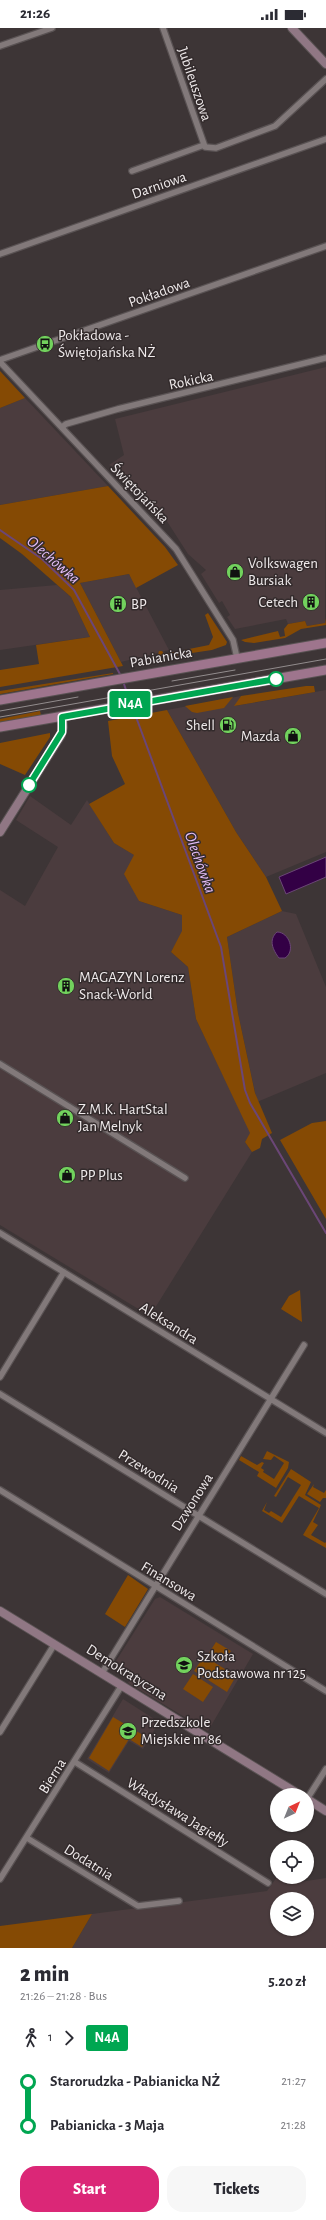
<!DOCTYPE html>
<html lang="en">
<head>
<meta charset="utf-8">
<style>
  body { margin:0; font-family:"Alegreya Sans",sans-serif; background:#f7f7f7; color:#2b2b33; height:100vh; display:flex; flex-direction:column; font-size:15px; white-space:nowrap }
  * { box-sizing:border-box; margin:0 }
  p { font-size:13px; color:#7c7c81 }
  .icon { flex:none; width:22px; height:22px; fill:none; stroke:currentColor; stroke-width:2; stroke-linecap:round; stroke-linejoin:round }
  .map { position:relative; height:1920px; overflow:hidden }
  .panel { display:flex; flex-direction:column; background:#fff; flex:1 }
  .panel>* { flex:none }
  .badge { padding:0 8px; border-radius:3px; font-size:14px; line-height:26px }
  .needle { width:26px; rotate:43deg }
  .buttons { position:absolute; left:270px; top:1760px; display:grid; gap:8px }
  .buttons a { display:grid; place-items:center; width:44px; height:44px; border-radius:50%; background:#fff; box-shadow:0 1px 3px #0004; font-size:20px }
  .map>.badge { position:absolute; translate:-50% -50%; box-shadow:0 0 0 2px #fff }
  .legs { display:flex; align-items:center; gap:6px; height:44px; padding:0 20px; font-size:13px }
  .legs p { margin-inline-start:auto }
  .overview { display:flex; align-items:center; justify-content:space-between; height:68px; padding:0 20px }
  h1 { font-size:22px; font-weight:800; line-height:30px }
  .primary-button { display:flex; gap:8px; margin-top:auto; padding:8px 20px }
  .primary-button a { flex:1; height:46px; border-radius:16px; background:#db2777; color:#fff; font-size:16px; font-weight:800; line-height:46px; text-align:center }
  .primary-button a+a { background:#f7f7f7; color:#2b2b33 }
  ul { padding:0 20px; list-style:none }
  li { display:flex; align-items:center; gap:14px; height:44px; font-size:15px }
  li i { display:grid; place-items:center; width:6px; height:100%; margin:0 5px; background:currentColor }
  li i::after { content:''; width:10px; height:10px; margin:-5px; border:3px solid; border-radius:50%; background:#fff }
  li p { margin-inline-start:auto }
  li:first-child i { background:linear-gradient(#0000 50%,currentColor 0) }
  li:last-child i { background:linear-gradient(currentColor 50%,#0000 0) }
  .status { display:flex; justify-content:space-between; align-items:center; height:28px; padding:0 20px; background:#fff; direction:ltr }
  .status svg { height:11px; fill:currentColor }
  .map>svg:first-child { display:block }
  .built { fill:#4b3c3e; fill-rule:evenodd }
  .green { fill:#854a04 }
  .water { fill:#330045; stroke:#6b4677 }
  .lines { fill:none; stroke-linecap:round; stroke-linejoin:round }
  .stream { stroke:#6b4677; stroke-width:2 }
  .street-casing { stroke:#595253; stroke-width:8 }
  .secondary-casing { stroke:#595253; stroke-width:10 }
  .primary-casing { stroke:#595253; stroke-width:11 }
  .street { stroke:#82797a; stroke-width:5.5 }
  .secondary { stroke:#907784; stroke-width:8 }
  .primary { stroke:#9e758d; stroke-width:9 }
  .tram { stroke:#928c8d; stroke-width:1 }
  .line-1-casing { stroke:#fff; stroke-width:9 }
  .line-1 { stroke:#00a651; stroke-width:6 }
  .stop-1-dot { fill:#fff; stroke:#00a651; stroke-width:2 }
  .labels { text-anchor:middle; stroke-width:3; stroke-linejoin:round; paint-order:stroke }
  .street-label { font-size:15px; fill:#efeaeb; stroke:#332b2c }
  .poi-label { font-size:15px; fill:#efeaeb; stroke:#332b2c; text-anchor:start }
  .water-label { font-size:16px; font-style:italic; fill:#e6bef8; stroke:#332b2c }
</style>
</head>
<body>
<div class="status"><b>21:26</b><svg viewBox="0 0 49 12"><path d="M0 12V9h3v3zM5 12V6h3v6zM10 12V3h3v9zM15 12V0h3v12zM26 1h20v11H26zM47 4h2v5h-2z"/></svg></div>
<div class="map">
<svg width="326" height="1920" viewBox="0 0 326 1920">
  <rect width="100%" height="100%" fill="#3d3536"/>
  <path class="built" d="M326 339 325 595 307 598 305 593 288 596 286 591 235 601 227 589 230 587 222 573 219 575 201 546 206 542 188 526 161 484 132 459 117 441 109 437 124 427 115 391Z
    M25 370 108 458 0 477V380Z
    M129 546 169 622 121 634 80 555Z
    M57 557 71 569 90 609 0 622V562Z
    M326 662V824L266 849 236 804 167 682 241 668 235 678Z
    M30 768 71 797 87 772 114 815 134 827 139 873 182 887 183 903 171 924 188 939 196 991 251 1105 245 1114 252 1124 150 1288 0 1197V862L25 878 58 819 16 792Z
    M282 883 296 886 326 959V1045L257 1074 238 985 227 909Z
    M160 1569 253 1626 208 1703 128 1655 133 1645 116 1633 155 1571Z
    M123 1671 159 1694 143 1721 129 1713 109 1745 87 1731Z
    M277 1849 287 1856 326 1850V1920H72L92 1886 267 1863ZM277 1871H307V1901H277Z"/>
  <path class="green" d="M0 343 25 370 0 380Z
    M108 458 165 519 178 537 136 560 129 546 80 555 123 638 0 659V642L39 636 36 617 90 609 71 569 22 526 0 510V477Z
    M208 585 227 614 226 617 212 622 165 629 158 627 159 623H162L164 626 209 617 213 609 205 587Z
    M325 590 326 597 301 601 285 610 254 615 245 614 241 612 278 603 280 609 285 608 284 601 288 596 305 593 307 598 325 595Z
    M113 645V646L0 666V663Z
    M306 658H314L315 664 234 678 241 668Z
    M233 669 224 680 197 685 192 684 185 678Z
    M167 682 236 804 266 849 282 883 227 909 238 985 255 1065 272 1105 262 1111 260 1120 252 1124 245 1114 250 1105 196 991 188 939 171 924 182 903V887L139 873 124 846 134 827 114 815 89 776 125 756 112 728 108 693Z
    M40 683 41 687 0 694V691Z
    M50 705V709L25 747 0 736V715Z
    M326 1093V1191L280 1112 312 1095Z
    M300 1262 302 1294 281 1281 289 1268Z
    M267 1423 289 1434 288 1440 276 1460 257 1448 259 1444 239 1432 241 1428 257 1437 262 1434 264 1435 261 1440 264 1442 263 1444 274 1451 284 1435 274 1428 271 1432 263 1431Z
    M291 1441 311 1454 305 1467 321 1477 313 1494 318 1497 311 1507 325 1515 326 1514V1520L303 1507 319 1480 299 1468 282 1495 262 1483 267 1474 264 1482 269 1485 271 1483 281 1489 301 1457 288 1449 276 1469 274 1468Z
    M314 1456 313 1459 324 1465 326 1462V1470H323L320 1474 307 1466Z
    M128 1547 148 1561 125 1599 105 1586Z
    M216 1614 231 1623 224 1634 209 1625Z
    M204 1628 236 1648 227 1664 194 1643Z
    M193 1646 213 1659 203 1674 183 1661Z
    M113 1689 148 1710 142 1719 129 1711 109 1743 89 1730Z
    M92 1886 72 1920H0V1898Z"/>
  <path class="water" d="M326 829V849L286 866 279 849Z
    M277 904C289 904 296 923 285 930H279C273 922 268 912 277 904Z"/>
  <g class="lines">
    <path class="stream" d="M0 502 42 531 74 562 121 648
      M123 653 130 674
      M132 678 221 919 245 1062 250 1075 326 1205"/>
    <defs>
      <path id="street" d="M163 0 205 119 216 120 275 98 326 51
        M0 18 52 0
        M132 143 204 117
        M0 226 326 111
        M0 332 326 218
        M0 334 176 521 233 612 237 630
        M62 399 66 396 118 381 326 330
        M0 1036 185 1150
        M0 1205 326 1405
        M0 1349 64 1244
        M0 1366 326 1566
        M0 1462 326 1663
        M102 1645 304 1317
        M0 1704 54 1617
        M75 1734 268 1855
        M307 1771 326 1741
        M27 1810 138 1878 179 1873
        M0 1851 122 1657"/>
      <path id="secondary" d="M292 0 326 36
        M0 804 61 707 63 699 62 689
        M0 1583 300 1767
        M307 1771 326 1783"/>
      <path id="primary" d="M0 672 326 615
        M0 699 326 642"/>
    </defs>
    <use href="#street" class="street-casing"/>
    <use href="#secondary" class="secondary-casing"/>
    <use href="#primary" class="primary-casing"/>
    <use href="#street" class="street"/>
    <use href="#secondary" class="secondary"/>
    <use href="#primary" class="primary"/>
    <path class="tram" d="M172 653 235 642
      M0 683 78 669
      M0 689 326 631"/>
  </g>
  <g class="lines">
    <defs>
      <path id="line-1" d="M29 757 62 704V689L276 651"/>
    </defs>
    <use href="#line-1" class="line-1-casing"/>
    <use href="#line-1" class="line-1"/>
  </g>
  <defs>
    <symbol id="bus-disc" viewBox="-11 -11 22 22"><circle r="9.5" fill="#72d25d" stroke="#332b2c"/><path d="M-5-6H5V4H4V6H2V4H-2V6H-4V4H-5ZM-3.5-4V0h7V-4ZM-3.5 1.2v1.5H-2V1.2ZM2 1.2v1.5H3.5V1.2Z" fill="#111"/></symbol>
    <symbol id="shop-disc" viewBox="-11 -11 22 22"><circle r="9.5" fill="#72d25d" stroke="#332b2c"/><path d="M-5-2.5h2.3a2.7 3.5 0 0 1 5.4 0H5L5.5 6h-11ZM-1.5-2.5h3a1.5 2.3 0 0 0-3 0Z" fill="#111"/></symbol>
    <symbol id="building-disc" viewBox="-11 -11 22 22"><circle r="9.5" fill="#72d25d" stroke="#332b2c"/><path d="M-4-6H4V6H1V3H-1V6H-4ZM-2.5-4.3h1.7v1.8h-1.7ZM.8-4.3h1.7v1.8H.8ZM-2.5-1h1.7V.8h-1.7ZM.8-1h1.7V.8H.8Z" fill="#111"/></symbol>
    <symbol id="fuel-disc" viewBox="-11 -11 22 22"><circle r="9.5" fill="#72d25d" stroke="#332b2c"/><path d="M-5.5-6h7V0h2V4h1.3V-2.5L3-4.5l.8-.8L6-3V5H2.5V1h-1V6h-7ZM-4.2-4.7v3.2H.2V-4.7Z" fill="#111"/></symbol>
    <symbol id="school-disc" viewBox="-11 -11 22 22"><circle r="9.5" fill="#72d25d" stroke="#332b2c"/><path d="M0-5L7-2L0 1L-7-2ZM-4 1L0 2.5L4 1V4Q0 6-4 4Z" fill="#111"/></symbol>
  </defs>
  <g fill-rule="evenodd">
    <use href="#bus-disc" x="35" y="306" width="20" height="20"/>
    <use href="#shop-disc" x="225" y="534" width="20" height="20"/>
    <use href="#building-disc" x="301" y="564" width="20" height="20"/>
    <use href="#building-disc" x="108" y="566" width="20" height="20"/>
    <use href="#fuel-disc" x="218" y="687" width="20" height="20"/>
    <use href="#shop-disc" x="283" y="698" width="20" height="20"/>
    <use href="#building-disc" x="56" y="948" width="20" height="20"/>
    <use href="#shop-disc" x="55" y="1080" width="20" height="20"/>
    <use href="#shop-disc" x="57" y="1137" width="20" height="20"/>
    <use href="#school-disc" x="174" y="1627" width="20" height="20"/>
    <use href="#school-disc" x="118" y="1693" width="20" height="20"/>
  </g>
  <g class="stop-1-dot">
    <circle cx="276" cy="651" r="7"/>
    <circle cx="29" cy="757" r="7"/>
  </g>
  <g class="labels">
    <g class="street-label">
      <text transform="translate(195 56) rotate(71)" y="5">Jubileuszowa</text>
      <text transform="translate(159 157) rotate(-19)" y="5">Darniowa</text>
      <text transform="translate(159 264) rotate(-19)" y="5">Pokładowa</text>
      <text transform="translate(191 352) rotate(-12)" y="5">Rokicka</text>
      <text transform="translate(140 465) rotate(46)" y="5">Świętojańska</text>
      <text transform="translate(161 629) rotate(-10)" y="5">Pabianicka</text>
      <text transform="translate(169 1295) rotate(32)" y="5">Aleksandra</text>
      <text transform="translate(149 1443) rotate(32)" y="5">Przewodnia</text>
      <text transform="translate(192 1474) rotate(-58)" y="5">Dzwonowa</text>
      <text transform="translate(169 1553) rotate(31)" y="5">Finansowa</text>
      <text transform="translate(127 1644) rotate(32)" y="5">Demokratyczna</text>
      <text transform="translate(52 1748) rotate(-58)" y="5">Bierna</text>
      <text transform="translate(178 1784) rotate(32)" y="5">Władysława Jagiełły</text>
      <text transform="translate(89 1834) rotate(32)" y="5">Dodatnia</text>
    </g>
    <g class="poi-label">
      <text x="58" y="312">Pokładowa -<tspan x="58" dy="17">Świętojańska NŻ</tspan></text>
      <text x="248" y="540">Volkswagen<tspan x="248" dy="17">Bursiak</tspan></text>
      <text x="298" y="579" text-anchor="end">Cetech</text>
      <text x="131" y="581">BP</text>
      <text x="215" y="702" text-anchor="end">Shell</text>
      <text x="280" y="713" text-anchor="end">Mazda</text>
      <text x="79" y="954">MAGAZYN Lorenz<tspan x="79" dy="17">Snack-World</tspan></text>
      <text x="78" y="1086">Z.M.K. HartStal<tspan x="78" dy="17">Jan Melnyk</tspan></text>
      <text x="80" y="1152">PP Plus</text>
      <text x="197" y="1633">Szkoła<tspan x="197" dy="17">Podstawowa nr 125</tspan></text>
      <text x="141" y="1699">Przedszkole<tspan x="141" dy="17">Miejskie nr 86</tspan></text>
    </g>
    <g class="water-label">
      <text transform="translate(54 531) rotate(41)" y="6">Olechówka</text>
      <text transform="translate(201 834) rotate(70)" y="6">Olechówka</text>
    </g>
  </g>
</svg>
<div class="buttons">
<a><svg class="needle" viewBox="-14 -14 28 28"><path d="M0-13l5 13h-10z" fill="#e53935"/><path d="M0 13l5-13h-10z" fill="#7c7c81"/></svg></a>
<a><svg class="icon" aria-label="locate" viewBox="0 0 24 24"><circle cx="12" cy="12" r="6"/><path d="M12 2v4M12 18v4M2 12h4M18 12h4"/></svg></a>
<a><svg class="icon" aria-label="layers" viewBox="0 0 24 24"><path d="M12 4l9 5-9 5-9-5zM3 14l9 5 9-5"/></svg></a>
</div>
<b class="badge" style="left:130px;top:676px;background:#00a651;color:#fff">N4A</b>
</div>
<section class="panel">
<div class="overview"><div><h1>2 min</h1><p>21:26 – 21:28 · Bus</p></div><b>5.20 zł</b></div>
<div class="legs"><svg class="icon" aria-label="walk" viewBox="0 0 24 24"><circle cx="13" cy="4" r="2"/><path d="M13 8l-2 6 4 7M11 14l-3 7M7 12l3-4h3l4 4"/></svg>1<svg class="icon" aria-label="forward" viewBox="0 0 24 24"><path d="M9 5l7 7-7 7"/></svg><b class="badge" style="background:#00a651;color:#fff">N4A</b></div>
<ul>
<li><i style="color:#00a651"></i><b>Starorudzka - Pabianicka NŻ</b><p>21:27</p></li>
<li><i style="color:#00a651"></i><b>Pabianicka - 3 Maja</b><p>21:28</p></li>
</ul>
<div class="primary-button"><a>Start</a><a>Tickets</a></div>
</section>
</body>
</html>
